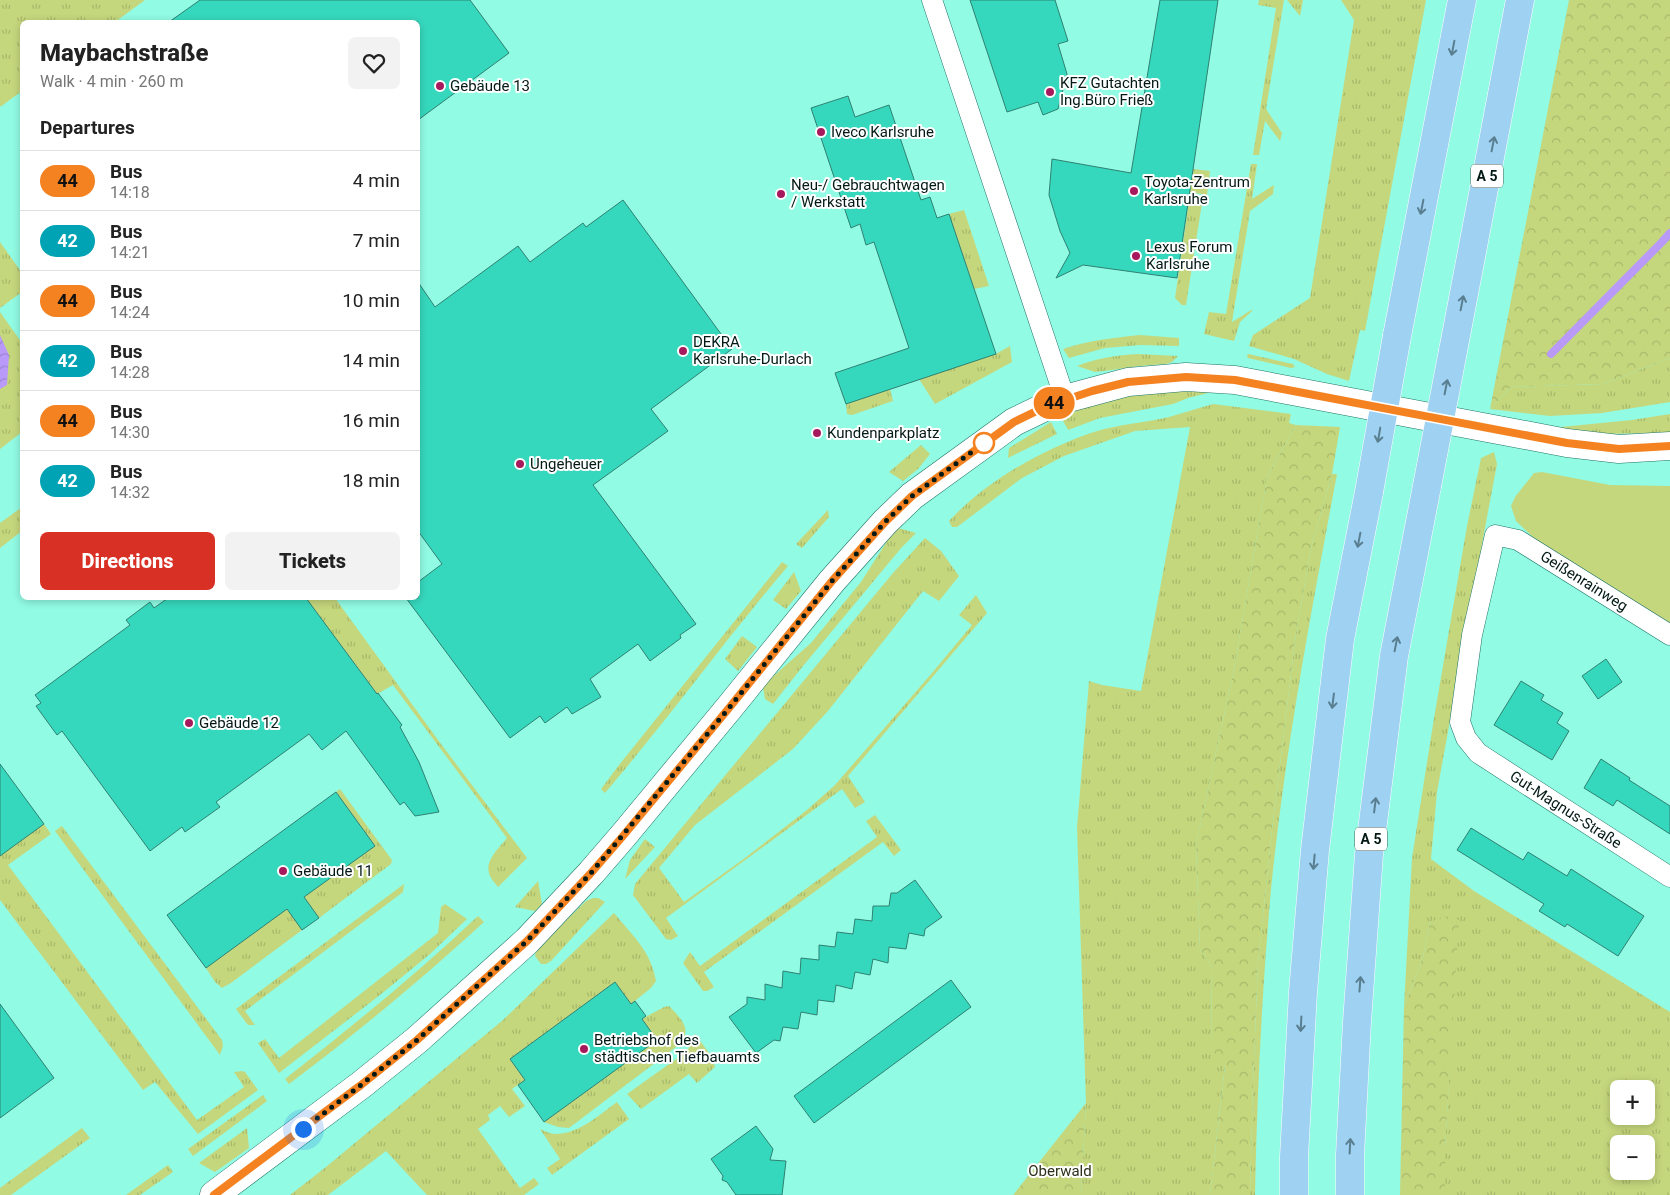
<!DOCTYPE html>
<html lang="en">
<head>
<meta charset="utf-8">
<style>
  body { margin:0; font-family:Roboto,sans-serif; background:#f2f2f2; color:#222; height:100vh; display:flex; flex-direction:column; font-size:19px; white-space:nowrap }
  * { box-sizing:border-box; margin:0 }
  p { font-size:16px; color:#767676 }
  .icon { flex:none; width:28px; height:28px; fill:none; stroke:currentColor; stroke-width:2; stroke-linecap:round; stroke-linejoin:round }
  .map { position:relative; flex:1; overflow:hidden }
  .side { position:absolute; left:20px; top:20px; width:400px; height:580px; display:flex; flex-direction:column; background:#fff; border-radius:8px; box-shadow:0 2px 8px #0003 }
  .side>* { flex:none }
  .badge { padding:0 10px; border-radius:16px; font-size:18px; line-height:32px }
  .controls { position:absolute; left:1610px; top:1080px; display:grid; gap:10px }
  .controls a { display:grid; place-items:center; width:45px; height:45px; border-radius:8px; background:#fff; box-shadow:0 2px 8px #0003; font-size:25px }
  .you { position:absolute; width:25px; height:25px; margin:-12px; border:4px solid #fff; border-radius:50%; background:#1a73e8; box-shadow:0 0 0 8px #1a73e833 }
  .map>.badge { position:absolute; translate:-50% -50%; box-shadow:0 0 0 2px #fff }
  h2 { padding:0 20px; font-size:19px; line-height:45px }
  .round { display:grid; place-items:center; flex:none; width:52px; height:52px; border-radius:8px; background:#f2f2f2 }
  .head { display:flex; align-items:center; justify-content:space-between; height:85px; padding:0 20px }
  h1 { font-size:24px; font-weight:800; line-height:38px }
  .button { display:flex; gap:10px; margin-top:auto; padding:10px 20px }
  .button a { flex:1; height:58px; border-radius:8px; background:#d93025; color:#fff; font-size:20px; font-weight:800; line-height:58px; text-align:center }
  .button a+a { background:#f2f2f2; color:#222 }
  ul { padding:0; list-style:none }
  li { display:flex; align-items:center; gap:15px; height:60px; padding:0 20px; border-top:1px solid #e0e0e0 }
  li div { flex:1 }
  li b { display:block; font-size:19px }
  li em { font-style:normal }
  li .badge { min-width:55px; font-weight:700; text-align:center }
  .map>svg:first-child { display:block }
  .grass { fill:url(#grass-tufts); fill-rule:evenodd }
  .forest { fill:url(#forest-crowns) }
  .garden { fill:#c5d77d }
  .water { fill:url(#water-waves) }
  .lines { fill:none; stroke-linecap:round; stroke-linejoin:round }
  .stream { stroke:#b99af8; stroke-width:8 }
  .building { fill:#36d8bd; stroke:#2f8172 }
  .street-casing { stroke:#1e7465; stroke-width:21 }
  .secondary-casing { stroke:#1e7465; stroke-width:29 }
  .highway-casing { stroke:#fff; stroke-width:29 }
  .street { stroke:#fff; stroke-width:20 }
  .secondary { stroke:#fff; stroke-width:28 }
  .highway { stroke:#9fd1f2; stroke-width:28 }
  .highway-bridge-casing { stroke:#fff; stroke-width:29; stroke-linecap:butt }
  .highway-bridge { stroke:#9fd1f2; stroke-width:28 }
  .oneway { stroke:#597e8f }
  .line-casing { stroke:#fff; stroke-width:11 }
  .line { stroke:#f58220; stroke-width:8 }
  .walk { stroke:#031915; stroke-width:5; stroke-dasharray:0 9 }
  .poi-dot { fill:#a6195d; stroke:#fff; stroke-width:2 }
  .stop-dot { fill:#fff; stroke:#f58220; stroke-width:2.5 }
  .labels { text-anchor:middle; stroke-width:4; stroke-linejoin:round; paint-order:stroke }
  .shield { fill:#fff; stroke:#4f5e5b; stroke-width:1 }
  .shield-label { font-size:14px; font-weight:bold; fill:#031915 }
  .poi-label { font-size:15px; fill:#031915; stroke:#fff; text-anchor:start }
  .street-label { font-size:15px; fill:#031915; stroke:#fff }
  .park-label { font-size:15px; fill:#2c3119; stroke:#fff }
</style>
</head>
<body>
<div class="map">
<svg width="1670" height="1195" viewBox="0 0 1670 1195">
  <defs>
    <pattern id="grass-tufts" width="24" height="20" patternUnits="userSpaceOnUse" patternTransform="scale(1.25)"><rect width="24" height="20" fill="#c5d77d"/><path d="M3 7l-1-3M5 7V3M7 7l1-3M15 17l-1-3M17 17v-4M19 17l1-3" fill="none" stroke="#a8b86b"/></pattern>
    <pattern id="forest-crowns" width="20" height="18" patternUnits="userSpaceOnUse" patternTransform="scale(1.25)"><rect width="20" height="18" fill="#c5d77d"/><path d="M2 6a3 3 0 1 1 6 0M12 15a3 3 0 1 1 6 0" fill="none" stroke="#a8b86b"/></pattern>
    <pattern id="water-waves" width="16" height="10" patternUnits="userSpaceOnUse" patternTransform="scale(1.25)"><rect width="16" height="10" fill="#b99af8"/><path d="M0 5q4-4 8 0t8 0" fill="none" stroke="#9d84d4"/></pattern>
  </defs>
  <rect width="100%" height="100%" fill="#91fbe4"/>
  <path class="grass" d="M0 0H145L115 22H22V91L0 107Z
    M1259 0H1284L1266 109 1282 133 1280 141 1265 121 1259 155H1253L1276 8 1258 5Z
    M1287 0H1303L1300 16Z
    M1341 0H1426L1365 331 1360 330 1349 381 1327 374 1294 359 1249 346 1253 335 1310 298 1354 20Z
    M1251 164H1257L1252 199 1274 185 1273 194 1250 211 1232 322 1253 309 1251 312 1240 322 1234 341 1204 334 1209 312 1226 314Z
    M1193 169 1210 171 1207 195 1190 192Z
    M1189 201 1202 203 1186 305H1182L1175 298Z
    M964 210 989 286 974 289 949 214Z
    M0 242 22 273V292L0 308Z
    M0 312 22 343V432L0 449Z
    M1140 335 1179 338V346L1140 345 1105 348 1069 358 1063 349C1089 340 1113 338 1140 335Z
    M1010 346 1012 362 935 404 919 379 996 354Z
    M1138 354 1178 356 1172 362 1166 364 1139 366 1104 371 1095 372 1077 366C1097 358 1117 355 1138 354Z
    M1248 354 1293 364 1295 367 1291 368 1248 358 1247 356Z
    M1670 358V402L1602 413 1550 416 1490 409 1511 387 1603 384Z
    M890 389 893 401 852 415 847 414 846 404Z
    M1166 390 1216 391 1188 398 1173 404 1100 418 1068 430 1061 417C1095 402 1130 395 1166 390Z
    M1213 404 1291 414 1289 423 1296 425 1267 477 1234 669 1196 845 1200 949 1212 967 1211 1047 1225 1065 1210 1195H1081L1086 1103 1077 828 1089 681 1102 685 1141 691 1190 427 1135 431 1064 456 1022 478 957 527H952L949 521C986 481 1043 449 1094 432 1119 424 1144 423 1169 417 1184 413 1198 408 1213 404Z
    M1670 414V433L1594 434 1551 428 1632 420Z
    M1051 422 1057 434 1008 458 1009 448Z
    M921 445 930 454 918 469 903 481 889 472Z
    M1494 452 1497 464 1487 517 1437 792 1431 859 1474 891 1670 1012V1195H1445V1149L1458 920 1430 922 1423 957 1404 1007 1412 858 1434 718 1467 526 1481 458ZM1619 1089H1646V1116H1619ZM1619 1144H1646V1171H1619Z
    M1332 474H1337C1311 612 1285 750 1271 889 1262 991 1257 1093 1255 1195H1250L1253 1083 1258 963 1272 830 1296 633 1312 544Z
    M22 507V531L0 548V523Z
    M828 510 829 517 802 548 796 544Z
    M898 528 916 533 902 547 803 666 773 704 765 699 763 688 769 680 811 643 861 582 889 538Z
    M925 538 941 551 959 576 939 601 923 591 828 711 793 749 695 825 659 868 684 902 745 858 807 810 835 785 932 673 972 625 959 615 976 595 987 613 848 776 865 802 855 808 842 789 666 918 678 936 671 940 666 939 633 895 635 884 893 573Z
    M782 562 788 566C725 640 668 719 605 793L601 789 619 765Z
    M794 572 801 591 786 609 773 600Z
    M306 598H335L438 740 527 858 498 887C495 883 490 878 489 873 485 860 500 847 507 838L393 685 377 694Z
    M742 636 757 647 738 671 725 659Z
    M340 789 392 860 391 864 319 918 304 897 375 846 336 792Z
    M875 815 901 850 894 856 883 842 704 972 714 987 707 991H703L683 963 690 952 700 966 877 837 866 821Z
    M44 824 51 834 8 865 197 1120 244 1087 234 1072 242 1071 245 1072 258 1090 198 1134 155 1082 143 1090 0 900V842Z
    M62 826 222 1040 223 1046 220 1055 55 831Z
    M645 839 655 847 625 879 630 860Z
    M538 881 542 904 535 911 515 907Z
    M404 884 403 892 245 1011 255 1025H248L236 1009Z
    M593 898H598L605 902 551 961 546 964H541L535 956 536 950 586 901Z
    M445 904 467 919 430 954 380 995 279 1073 258 1043 265 1039 279 1058 438 933 441 907Z
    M287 909 302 930 231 983 222 988 215 982 206 968Z
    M614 913C632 935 651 951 656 981L651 988 631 1004 615 982 510 1059 525 1080 512 1089 525 1106 509 1117 500 1106 488 1115 490 1120 478 1129 520 1188 534 1178 539 1184 524 1195H427L386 1151 328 1195H290L326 1167 503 1020Z
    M478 916 484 922C422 979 357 1033 289 1084L285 1079C351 1027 417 974 478 916Z
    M669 1006C680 1018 693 1028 680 1044L569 1128 558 1127 544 1122 657 1040 642 1019 664 1007Z
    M695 1034 712 1057 715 1067 697 1083 689 1074 641 1109 627 1094 679 1057 689 1048Z
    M263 1095 267 1101 193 1156 188 1149Z
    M617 1102 629 1119 552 1175 547 1168 560 1159 540 1129C545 1131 550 1134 555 1134 579 1134 599 1115 617 1102Z
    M82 1128 90 1138 11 1195H0V1188Z
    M247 1128 249 1148 215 1172 199 1163Z
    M168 1165 173 1172 140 1195H126Z"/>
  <path class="forest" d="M1569 0H1670V358L1603 384 1511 387 1490 409Z
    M1296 425 1340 427 1332 474 1312 544 1296 633 1272 830 1258 963 1253 1083 1250 1195H1210L1225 1066 1211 1048 1212 967 1200 949 1196 845 1234 669 1267 477Z
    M1445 916 1459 920 1445 1149V1195H1400L1404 1007 1423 957 1430 922Z
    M1086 1103 1081 1195H1013Z"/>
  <path class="garden" d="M1542 472 1610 485 1670 486V625L1535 539 1516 521 1511 506 1515 497 1534 473Z"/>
  <path class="water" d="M0 335 9 355 7 385 0 389Z"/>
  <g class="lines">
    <path class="stream" d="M1551 354 1661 243 1670 233"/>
  </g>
  <path class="building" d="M200 0H470L509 53 418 120V22H169Z
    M970 0H1055L1068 41 1058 44 1067 74 1058 109 1043 115 1038 102 1007 112Z
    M1160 0H1218L1177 278 1083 265 1056 278 1070 253 1060 231 1049 195 1052 159 1131 173Z
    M848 96 855 117 889 105 921 200 930 197 937 218 949 214 996 354 846 404 835 373 909 348 874 242 866 245 860 224 851 228 811 108Z
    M623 200 732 349 651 409 668 431 593 485 696 624 680 635 681 638 650 661 638 644 590 679 601 697 572 714 567 707 545 723 540 716 510 738 406 598H418V582L442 564 418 531V282L435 307 518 246 530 262 583 223 586 227Z
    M168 598H306L377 694 378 693 402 725 400 727 419 762 439 812 415 816 404 802 400 805 346 731 322 750 309 734 216 802 220 807 185 832 182 827 150 851 62 731 57 735 36 706 41 703 35 695 130 625 126 620 150 602 154 608Z
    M1606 659 1622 682 1598 699 1582 676Z
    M1521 681 1544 695 1541 700 1563 713 1557 723 1569 731 1552 760 1494 725Z
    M1601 759 1630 778 1629 780 1670 806V834L1617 800 1613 806 1584 788Z
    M0 764 44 824 0 856Z
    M336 792 375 846 304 897 319 918 302 930 287 909 206 968 167 915Z
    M1471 828 1523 860 1528 852 1567 876 1571 869 1644 916 1618 956 1567 924 1565 927 1539 911 1544 904 1457 850Z
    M915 880 942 917 925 929 924 936 909 933 906 949 889 947 888 963 873 959 870 975 855 972 852 989 836 985 834 1002 818 1000 817 1015 801 1012 798 1029 783 1027 780 1041 774 1040 756 1053 729 1017 747 1004V997L765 1000V984L782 988 783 971 800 974 801 958 819 960V945L835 947 837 932 853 934 855 919 872 921 873 906H889L891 893H897Z
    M951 980 971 1007 814 1123 794 1096Z
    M615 982 631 1004 635 1001 646 1016 642 1019 657 1040 544 1122 518 1085 525 1080 510 1059Z
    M0 1004 54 1078 0 1118Z
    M756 1126 773 1149 770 1160 786 1161 782 1195H736L727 1182 722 1180 723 1176 711 1159Z"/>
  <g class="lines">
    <defs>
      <g id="street">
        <path d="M932 0 1065 399"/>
        <path id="s1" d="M1670 635 1518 540 1495 535 1472 635 1460 722 1466 738 1478 753 1670 877"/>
      </g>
      <path id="secondary" d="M214 1195 361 1085 417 1040 527 941 591 873 623 836 729 708 832 581 885 522 912 496 1014 422 1047 406 1065 399 1128 382 1186 377 1235 380 1567 443 1619 449 1670 446"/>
      <path id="highway" d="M1397 336 1462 0
        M1453 351 1520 0
        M1294 1195V1157L1303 992 1315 850 1340 639 1369 492
        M1350 1195V1155L1357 1022 1369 854 1394 656 1427 486"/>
    </defs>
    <use href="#street" class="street-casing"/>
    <use href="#secondary" class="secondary-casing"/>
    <use href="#highway" class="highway-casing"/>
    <use href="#street" class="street"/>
    <use href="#secondary" class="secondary"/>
    <use href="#highway" class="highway"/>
    <defs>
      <path id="highway-bridge" d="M1427 486 1453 351
        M1369 492 1397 336"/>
    </defs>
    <use href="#highway-bridge" class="highway-bridge-casing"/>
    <use href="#highway-bridge" class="highway-bridge"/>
  </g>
  <defs><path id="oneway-shaft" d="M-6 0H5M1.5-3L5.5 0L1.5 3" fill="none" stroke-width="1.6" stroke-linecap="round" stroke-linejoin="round" transform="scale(1.25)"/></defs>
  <g class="oneway">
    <use href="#oneway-shaft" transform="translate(1453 48) rotate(101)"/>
    <use href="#oneway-shaft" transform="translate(1493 144) rotate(-79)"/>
    <use href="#oneway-shaft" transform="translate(1422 207) rotate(101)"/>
    <use href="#oneway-shaft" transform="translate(1462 303) rotate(-79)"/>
    <use href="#oneway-shaft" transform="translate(1446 387) rotate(-79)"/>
    <use href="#oneway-shaft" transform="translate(1379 435) rotate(100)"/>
    <use href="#oneway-shaft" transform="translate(1359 540) rotate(101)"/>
    <use href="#oneway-shaft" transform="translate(1396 644) rotate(-79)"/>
    <use href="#oneway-shaft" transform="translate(1333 701) rotate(97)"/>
    <use href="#oneway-shaft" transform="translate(1375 805) rotate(-83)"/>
    <use href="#oneway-shaft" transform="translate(1314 862) rotate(95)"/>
    <use href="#oneway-shaft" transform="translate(1360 984) rotate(-86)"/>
    <use href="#oneway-shaft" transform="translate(1301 1024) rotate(93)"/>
    <use href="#oneway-shaft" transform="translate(1350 1146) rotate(-87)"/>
  </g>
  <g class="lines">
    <defs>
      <path id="line" d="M214 1195 361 1085 417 1040 527 941 591 873 623 836 729 708 832 581 885 522 912 496 1014 422 1047 406 1092 391 1128 382 1186 377 1235 380 1567 443 1619 449 1670 446"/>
    </defs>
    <use href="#line" class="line-casing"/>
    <use href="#line" class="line"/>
    <path class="walk" d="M303 1129 361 1085 417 1040 527 941 591 873 729 708 832 581 885 522 912 496 984 443"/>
  </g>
  <g class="poi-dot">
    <circle cx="440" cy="86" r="5"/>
    <circle cx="1050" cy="92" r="5"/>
    <circle cx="821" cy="132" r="5"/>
    <circle cx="1134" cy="191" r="5"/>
    <circle cx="781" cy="194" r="5"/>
    <circle cx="1136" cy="256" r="5"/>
    <circle cx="683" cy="351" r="5"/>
    <circle cx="817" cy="433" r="5"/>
    <circle cx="520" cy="464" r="5"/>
    <circle cx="189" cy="723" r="5"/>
    <circle cx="283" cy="871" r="5"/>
    <circle cx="584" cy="1049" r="5"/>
  </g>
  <circle class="stop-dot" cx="984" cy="443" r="10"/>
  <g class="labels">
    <g class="shield">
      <rect x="1471" y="164.5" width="32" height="23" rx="4"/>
      <rect x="1355" y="827.5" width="32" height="23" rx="4"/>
    </g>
    <g class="shield-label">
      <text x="1487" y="181">A 5</text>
      <text x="1371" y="844">A 5</text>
    </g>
    <g class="poi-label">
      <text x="1060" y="88">KFZ Gutachten<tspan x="1060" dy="17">Ing.Büro Frieß</tspan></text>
      <text x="450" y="91">Gebäude 13</text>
      <text x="831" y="137">Iveco Karlsruhe</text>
      <text x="1144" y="187">Toyota-Zentrum<tspan x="1144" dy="17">Karlsruhe</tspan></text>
      <text x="791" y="190">Neu-/ Gebrauchtwagen<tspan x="791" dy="17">/ Werkstatt</tspan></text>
      <text x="1146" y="252">Lexus Forum<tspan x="1146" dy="17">Karlsruhe</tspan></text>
      <text x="693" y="347">DEKRA<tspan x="693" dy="17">Karlsruhe-Durlach</tspan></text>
      <text x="827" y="438">Kundenparkplatz</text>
      <text x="530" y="469">Ungeheuer</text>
      <text x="199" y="728">Gebäude 12</text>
      <text x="293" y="876">Gebäude 11</text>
      <text x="594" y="1045">Betriebshof des<tspan x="594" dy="17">städtischen Tiefbauamts</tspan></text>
    </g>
    <g class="street-label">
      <text transform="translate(1584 581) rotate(32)" y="5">Geißenrainweg</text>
      <text dy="5" stroke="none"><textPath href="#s1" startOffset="534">Gut-Magnus-Straße</textPath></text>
    </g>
    <g class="park-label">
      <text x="1060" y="1176">Oberwald</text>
    </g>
  </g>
</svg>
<div class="controls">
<a>+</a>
<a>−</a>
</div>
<div class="you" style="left:303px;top:1129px"></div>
<b class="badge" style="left:1054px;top:403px;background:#f58220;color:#111">44</b>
<section class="side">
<div class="head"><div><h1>Maybachstraße</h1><p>Walk · 4 min · 260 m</p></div><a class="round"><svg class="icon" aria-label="heart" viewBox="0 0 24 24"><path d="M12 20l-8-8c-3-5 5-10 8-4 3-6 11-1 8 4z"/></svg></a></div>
<h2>Departures</h2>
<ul>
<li><span class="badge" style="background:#f58220;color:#111">44</span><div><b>Bus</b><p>14:18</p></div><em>4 min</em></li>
<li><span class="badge" style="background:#00a3b4;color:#fff">42</span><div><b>Bus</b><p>14:21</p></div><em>7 min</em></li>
<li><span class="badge" style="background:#f58220;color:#111">44</span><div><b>Bus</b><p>14:24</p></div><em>10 min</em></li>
<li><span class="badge" style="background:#00a3b4;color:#fff">42</span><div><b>Bus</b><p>14:28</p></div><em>14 min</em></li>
<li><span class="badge" style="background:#f58220;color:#111">44</span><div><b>Bus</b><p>14:30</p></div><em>16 min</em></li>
<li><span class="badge" style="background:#00a3b4;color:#fff">42</span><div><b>Bus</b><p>14:32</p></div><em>18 min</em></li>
</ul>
<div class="button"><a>Directions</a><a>Tickets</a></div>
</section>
</div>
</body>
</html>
